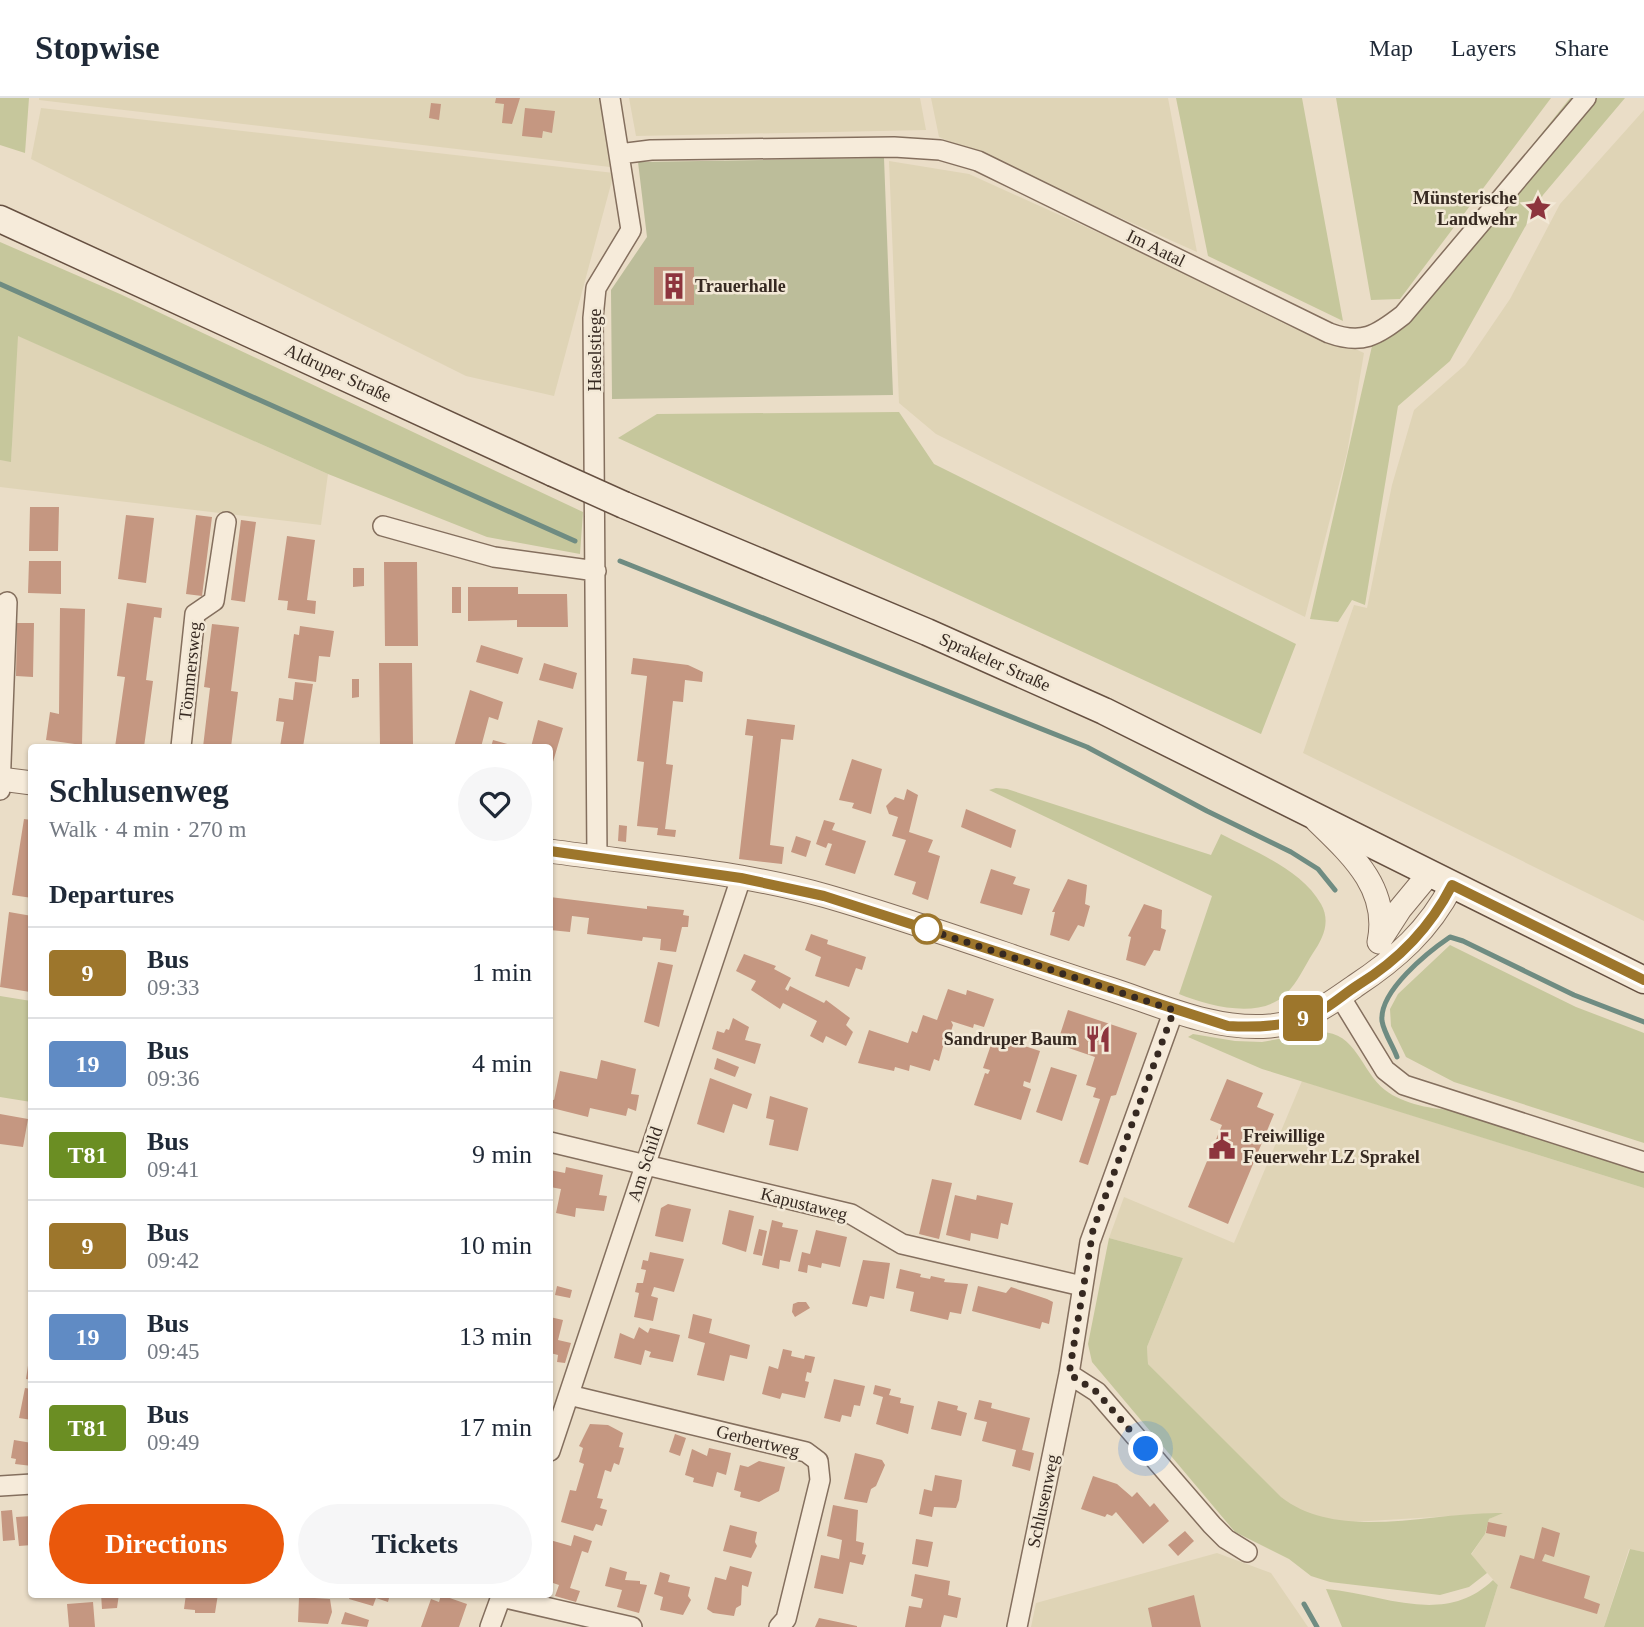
<!DOCTYPE html>
<html lang="en">
<head>
<meta charset="utf-8">
<style>
  body { margin:0; font-family:"Times New Roman",serif; background:#f6f6f7; color:#1f2937; height:100vh; display:flex; flex-direction:column; font-size:26px; white-space:nowrap }
  * { box-sizing:border-box; margin:0 }
  p { font-size:23px; color:#747a83 }
  .icon { flex:none; width:38px; height:38px; fill:none; stroke:currentColor; stroke-width:2; stroke-linecap:round; stroke-linejoin:round }
  .map { position:relative; flex:1; overflow:hidden }
  .details { position:absolute; left:28px; top:646px; width:525px; height:854px; display:flex; flex-direction:column; background:#fff; border-radius:7px; box-shadow:0 2px 5px #0004 }
  .details>* { flex:none }
  .badge { padding:0 14px; border-radius:5px; font-size:24px; line-height:46px }
  .you { position:absolute; width:35px; height:35px; margin:-18px; border:5px solid #fff; border-radius:50%; background:#1a73e8; box-shadow:0 0 0 10px #1a73e833 }
  .map>.badge { position:absolute; translate:-50% -50%; box-shadow:0 0 0 4px #fff }
  h2 { padding:0 21px; font-size:26px; line-height:63px }
  .round { display:grid; place-items:center; flex:none; width:74px; height:74px; border-radius:37px; background:#f6f6f7 }
  .overview { display:flex; align-items:center; justify-content:space-between; height:119px; padding:0 21px }
  h1 { font-size:33px; font-weight:600; line-height:52px }
  .cta { display:flex; gap:14px; margin-top:auto; padding:14px 21px }
  .cta a { flex:1; height:80px; border-radius:42px; background:#ea580c; color:#fff; font-size:28px; font-weight:600; line-height:80px; text-align:center }
  .cta a+a { background:#f6f6f7; color:#1f2937 }
  ul { padding:0; list-style:none }
  li { display:flex; align-items:center; gap:21px; height:91px; padding:0 21px; border-top:2px solid #e0e1e3 }
  li div { flex:1 }
  li b { display:block; font-size:26px }
  li em { font-style:normal }
  li .badge { min-width:77px; font-weight:700; text-align:center }
  header { display:flex; align-items:center; gap:42px; box-sizing:border-box; height:98px; padding:0 35px; background:#fff; border-bottom:2px solid #e0e1e3 }
  header strong { font-size:33px }
  nav { display:flex; gap:38px; margin-inline-start:auto; font-size:24px }
  .map>svg:first-child { display:block }
  .farmland { fill:#dfd4b6 }
  .green { fill:#c6c79c }
  .cemetery { fill:#bcbd9a }
  .lines { fill:none; stroke-linecap:round; stroke-linejoin:round }
  .stream { stroke:#6f8c82; stroke-width:5 }
  .building { fill:#c59781 }
  .minor-casing { stroke:#846f5e; stroke-width:22 }
  .tertiary-casing { stroke:#846f5e; stroke-width:25 }
  .secondary-casing { stroke:#665041; stroke-width:29 }
  .minor { stroke:#f6ebda; stroke-width:19 }
  .tertiary { stroke:#f6ebda; stroke-width:23 }
  .secondary { stroke:#f6ebda; stroke-width:26 }
  .secondary-bridge-casing { stroke:#665041; stroke-width:29; stroke-linecap:butt }
  .secondary-bridge { stroke:#f6ebda; stroke-width:26 }
  .line-casing { stroke:#fff; stroke-width:16 }
  .line { stroke:#9d762c; stroke-width:10 }
  .walk { stroke:#362921; stroke-width:7; stroke-dasharray:0 12.6 }
  .stop-dot { fill:#fff; stroke:#9d762c; stroke-width:3.5 }
  .labels { text-anchor:middle; stroke-width:5; stroke-linejoin:round; paint-order:stroke }
  .poi-label { font-size:18px; font-weight:bold; fill:#362921; stroke:#f2e8d6; text-anchor:end }
  .street-label { font-size:18px; fill:#362921; stroke:#f2e8d6 }
</style>
</head>
<body>
<header>
<strong>Stopwise</strong>
<nav><a>Map</a><a>Layers</a><a>Share</a></nav>
</header>
<div class="map">
<svg width="1644" height="1529" viewBox="0 0 1644 1529">
  <rect width="100%" height="100%" fill="#eaddc7"/>
  <path class="farmland" d="M39 0H600L610 69 39 2Z
    M629 0H920L926 32 636 38Z
    M931 0H1168L1197 154 939 39Z
    M41 10 614 75 554 298 466 278 31 61Z
    M1644 12V823L1303 655 1354 507 1367 510 1392 387 1414 312 1465 267 1510 201 1560 106Z
    M889 63 969 76 1364 255 1347 355 1305 519 936 336 899 305Z
    M17 237 328 376 321 427 0 389V362L11 363Z
    M1302 983 1644 1090V1454L1629 1451 1604 1529H1485L1498 1487 1471 1457 1485 1436 1489 1421 1501 1415 1352 1424 1321 1421 1296 1411 1281 1400 1148 1266 1147 1249 1183 1160 1109 1140 1124 1099 1234 1145Z
    M1217 1455 1271 1475 1308 1529H1031L1036 1505Z"/>
  <path class="green" d="M0 0H29L25 55 0 47Z
    M1176 0H1302L1343 223 1208 158Z
    M1336 0H1551L1400 201 1371 202Z
    M1570 0H1625L1543 97 1450 263 1398 308 1365 507 1352 502 1338 524 1310 521 1372 248Z
    M0 144 120 196 583 414 580 456 487 439 328 376 18 238 11 364 0 362Z
    M899 314 934 366 1296 546 1261 636 618 340 657 316Z
    M996 690 1007 691 1211 757 1221 736C1255 754 1301 771 1321 806 1331 824 1323 840 1313 855 1304 869 1298 884 1286 896 1260 922 1209 908 1179 896L1212 798 989 692Z
    M1450 847 1576 909 1644 935V1045L1454 984 1406 959 1391 928 1390 911 1398 896Z
    M0 898 31 903V1004L0 999Z
    M1318 934C1356 932 1360 972 1385 992 1403 1006 1434 1012 1457 1012L1644 1073V1090L1262 971 1188 939 1193 936 1235 943 1262 944Z
    M1109 1140 1183 1160 1147 1249 1148 1266 1281 1399C1340 1445 1433 1413 1503 1415L1489 1421 1485 1436 1471 1456 1487 1475 1469 1489 1440 1497 1330 1484 1311 1478 1289 1461 1235 1434 1092 1264 1088 1246Z
    M1630 1451 1644 1454V1529H1604Z
    M1493 1482 1498 1487 1485 1529H1342L1326 1491C1384 1496 1444 1529 1493 1482Z"/>
  <path class="cemetery" d="M884 60 893 297 612 301 611 192 647 139 638 64Z"/>
  <g class="lines">
    <path class="stream" d="M0 186 575 443
      M620 463 1087 649 1207 713 1291 754 1318 771 1335 792
      M1397 959C1393 948 1384 935 1382 923 1379 893 1428 854 1450 839L1463 843 1574 897 1644 924
      M1304 1506 1317 1529"/>
  </g>
  <path class="building" d="M496 0H520L512 26 502 25 504 6 495 5Z
    M431 5 441 6 439 22 429 20Z
    M525 10 555 13 552 35 543 33 542 40 522 38Z
    M654 169H694V207H654Z
    M30 409H59L58 453H29Z
    M126 417 154 420 146 485 118 481Z
    M196 417 212 419 202 498 186 496Z
    M241 422 256 424 245 504 231 502Z
    M287 438 315 442 307 502 316 503 315 516 287 512 288 503 278 502Z
    M29 463H61V496L28 495Z
    M384 464H417L418 548H385Z
    M353 470H364V488L353 489Z
    M452 489H461V515H452Z
    M468 489H518V496H567L568 529H517V522L468 523Z
    M127 505 162 510 161 520 154 519 146 582 153 583 144 649H115L125 579 117 578Z
    M60 510 85 511 82 647 46 642 50 614 59 616Z
    M17 525H34L33 579 16 578Z
    M212 526 239 529 231 593 238 594 231 649H203L210 590 204 589Z
    M300 528 334 533 330 559 319 558 316 584 288 580 294 536 299 537Z
    M481 547 523 560 518 576 476 564Z
    M633 560 688 567 703 574 702 584 685 582 683 604 673 603 666 666 673 667 665 731 676 732 675 739 657 737 658 730 637 728 644 664 637 663 647 578 631 576Z
    M379 565H412L413 648 380 649Z
    M544 565 577 575 573 591 539 582Z
    M352 581H359V599L352 600Z
    M295 584 313 586 303 649H280L284 624 276 623 279 600 293 602Z
    M470 592 503 604 498 622 489 619 481 649H454Z
    M747 621 795 627 793 642 781 641 770 747 784 749 782 766 739 761 753 638 745 637Z
    M538 622 563 630 550 674V649H531Z
    M493 642 515 648 514 649H491Z
    M852 661 882 671 871 716 852 710 854 705 839 702Z
    M907 691 918 697 909 734 933 742 928 754 940 758 928 802 912 796 916 784 894 777 906 742 892 738 898 719 889 716 886 708 895 699 904 702Z
    M966 711 1016 732 1011 750 961 729Z
    M24 721 32 722V800L12 797Z
    M824 722 835 725 832 732 866 743 855 776 825 767 832 746 828 745 826 750 816 746Z
    M619 727 627 728 626 744 618 743Z
    M796 738 811 743 806 759 791 754Z
    M991 771 1016 779 1013 786 1030 791 1022 817 980 805Z
    M1068 781 1087 787 1085 806 1090 808 1084 829 1078 827 1069 843 1050 837 1055 814H1052Z
    M550 799 647 811V808L684 812 683 817 689 818 688 829H682L676 854 660 852 661 841 643 839 642 843 587 836 589 820 572 818 570 834 550 832Z
    M1144 806 1162 812 1161 830 1166 832 1160 853 1154 852 1145 868 1126 862 1131 839 1128 838Z
    M9 814 32 818 30 894 0 889Z
    M811 836 828 842 827 846 866 859 862 872 856 870 849 889 815 878 821 859 805 852Z
    M744 856 776 868 774 871 791 880 785 891 788 893 790 888 824 905 826 902 850 920 846 927 853 934 846 948 826 938 823 945 810 938 817 923 783 905 780 911 751 892 756 883 736 873Z
    M658 864 673 867 659 929 644 924Z
    M948 891 966 897 967 892 994 901 984 929 974 926 973 930 951 923 953 927 949 939 946 938 939 963 934 961 930 973 910 967 909 973 895 969 894 973 858 965 869 932 908 945 912 933 917 935 923 917 937 922Z
    M1068 912 1137 935 1116 997 1111 998 1088 1067 1079 1064 1100 1001 1093 999 1096 990 1086 987 1095 959 1057 946Z
    M733 920 749 929 745 942 761 946 755 966 712 951 717 933 724 935 726 931 729 932Z
    M994 938 1040 953 1030 985 1024 983 1023 988 1031 991 1021 1022 974 1007 985 975 988 976 990 972 983 970Z
    M717 960 739 969 735 979 714 971Z
    M601 962 636 971 631 996 639 997 636 1013 628 1010 626 1018 590 1010 588 1019 552 1010 550 1015V1001L554 1002 560 973 597 981Z
    M1051 969 1077 977 1062 1023 1036 1014Z
    M710 980 752 996 747 1011 733 1006 724 1035 697 1026Z
    M1227 981 1263 995 1257 1009 1274 1016 1228 1126 1188 1109 1222 1027 1210 1022Z
    M770 998 808 1010 798 1053 769 1047 774 1022 766 1020Z
    M0 1016 28 1021 23 1049 0 1046Z
    M566 1069 603 1077 599 1097 607 1098 604 1113 576 1110 575 1119 556 1115 561 1091 550 1089V1072L565 1075Z
    M932 1081 952 1085 939 1141 919 1136Z
    M955 1097 976 1102 977 1097 1013 1105 1008 1127 1001 1125 998 1141 971 1135 970 1143 946 1137Z
    M668 1106 691 1111 683 1144 655 1138 661 1110Z
    M729 1112 754 1118 746 1154 722 1146Z
    M772 1122 783 1125 782 1129 798 1132 790 1164 780 1162 779 1171 762 1167Z
    M759 1131 767 1133 762 1158 753 1156Z
    M816 1132 847 1139 840 1169 822 1165 821 1170 808 1167 807 1175 798 1173 802 1154 810 1156Z
    M650 1154 684 1161 674 1194 654 1189 651 1198 658 1200 653 1223 634 1219 639 1195 635 1194 637 1185H643L646 1172 641 1171 643 1162 648 1163Z
    M863 1162 890 1165 884 1201 870 1198 867 1209 852 1206Z
    M900 1171 921 1176 920 1179 930 1181 931 1178 945 1181 944 1184 968 1186 961 1216 950 1214 948 1222 910 1213 914 1194 896 1190Z
    M557 1188 572 1192 570 1200 555 1197Z
    M978 1188 1006 1195 1011 1189 1047 1201 1053 1204 1049 1226 1042 1224 1040 1231 972 1213Z
    M798 1204H806L810 1210 795 1219 792 1214 793 1206Z
    M693 1216 712 1221 709 1235 750 1247 747 1261 730 1257 724 1283 697 1277 705 1245 688 1240Z
    M550 1219 563 1222 558 1242 571 1245 565 1265 557 1264 558 1257 550 1255Z
    M639 1229 648 1235 650 1230 680 1237 673 1264 649 1259 651 1254 645 1252 641 1267 614 1260 620 1235 634 1241Z
    M783 1251 792 1253 791 1258 804 1261 805 1257 815 1259 811 1275 807 1274 805 1283 809 1284 805 1300 782 1295 780 1301 762 1296 769 1268 778 1271Z
    M30 1254H32V1282L26 1281Z
    M834 1281 865 1288 860 1308 854 1307 851 1319 842 1317 840 1324 824 1320Z
    M875 1287 891 1291 889 1297 901 1300 900 1305 914 1308 908 1336 876 1326 883 1299 873 1296Z
    M25 1290 32 1291V1322L19 1320Z
    M979 1302 992 1305 991 1310 1030 1320 1022 1352 1034 1355 1030 1373 1012 1368 1016 1352 982 1343 987 1324 974 1321Z
    M938 1303 958 1308 957 1312 967 1315 961 1338 931 1331Z
    M590 1326 608 1327 623 1335 619 1349 624 1350 619 1367 614 1365 611 1374 605 1372 597 1400 603 1401 600 1410 607 1412 602 1428 596 1426 593 1433 561 1424 570 1392 576 1393 584 1366 579 1364 583 1350 579 1348Z
    M675 1336 686 1340 680 1358 669 1354Z
    M14 1342 32 1345V1368L15 1366 16 1361 11 1360Z
    M709 1350 731 1355 726 1377 717 1374 713 1389 693 1384 694 1380 685 1377 692 1351 707 1358Z
    M855 1355 882 1362 885 1367 876 1388 871 1391 867 1405 844 1401Z
    M759 1363 785 1369 779 1393 759 1404 740 1399 741 1394 734 1392 740 1367 748 1369Z
    M935 1377 962 1382 959 1402 956 1410 934 1409 932 1419 919 1416 924 1391 932 1393Z
    M1093 1378 1117 1386 1132 1399 1137 1394 1150 1409 1154 1405 1169 1423 1143 1446 1116 1414 1112 1418 1107 1416 1105 1419 1081 1411Z
    M833 1407 858 1412 856 1443 864 1445 862 1456 866 1457 863 1467 850 1464 843 1496 814 1490 821 1457 839 1461 842 1442 827 1438Z
    M12 1412 15 1442 3 1443 1 1413Z
    M32 1418V1447L19 1448 16 1419Z
    M1488 1424 1507 1428 1505 1439 1486 1435Z
    M730 1427 757 1434 755 1444 757 1448 751 1460 723 1453Z
    M1542 1429 1560 1435 1554 1459 1545 1456 1542 1463 1590 1478 1584 1500 1600 1506 1597 1516 1510 1490 1520 1457 1534 1461Z
    M1185 1433 1194 1443 1178 1458 1168 1447Z
    M574 1437 592 1443 588 1455 582 1453 570 1490 580 1493 576 1504 555 1498 559 1487 550 1484V1442L571 1448Z
    M916 1441 933 1444 928 1469 912 1466Z
    M730 1468 752 1474 748 1489 742 1487 741 1507 736 1510 734 1518 713 1515 707 1511 715 1479 726 1482Z
    M610 1469 627 1474 625 1482 640 1483V1486L647 1487 639 1515 617 1509 622 1492 605 1488Z
    M660 1474 670 1477 668 1484 690 1489 688 1498 691 1502 683 1517 660 1512 663 1499 654 1496Z
    M915 1476 950 1483 948 1497 961 1500 957 1520 944 1517 941 1529H905L909 1508 921 1510 923 1501 911 1498Z
    M101 1496H119L117 1510 102 1511Z
    M186 1496H218L215 1515H195V1512L184 1511Z
    M351 1496H390L388 1504 376 1500 373 1508 349 1501Z
    M441 1497 467 1506 459 1529H421L431 1501 439 1504Z
    M1194 1497 1201 1529H1152L1148 1510Z
    M299 1499 330 1501 332 1514 328 1526 298 1524Z
    M93 1504 95 1529H69L67 1506Z
    M345 1514 369 1522 367 1529 341 1526Z
    M819 1520 857 1528V1529H815Z"/>
  <g class="lines">
    <defs>
      <path id="minor" d="M619 56 651 52 894 49 940 52 978 63 1329 235C1362 247 1376 238 1403 217L1586 0
        M383 428 494 459 596 473
        M181 649 195 516 214 503 226 424
        M0 692 7 504
        M597 760 593 220 596 190 631 132 610 0
        M1341 900 1385 972 1404 987 1644 1064
        M550 1044 851 1116 902 1146 1082 1188
        M1069 1276 1097 1294 1212 1427 1226 1441 1247 1454
        M569 1297 806 1354 818 1363 820 1382 786 1521 779 1529
        M550 1353 741 780
        M0 1388 32 1386
        M501 1499 632 1529
        M490 1529 502 1496
        M1017 1529 1069 1276 1090 1144 1174 912"/>
      <path id="tertiary" d="M0 681 32 685
        M1317 723C1352 757 1390 791 1379 844
        M550 753C641 766 737 773 826 798 920 825 1014 860 1107 890 1160 907 1214 933 1270 928 1304 925 1328 907 1355 888 1396 861 1429 832 1452 787
        M1380 842 1400 811 1429 776"/>
      <path id="secondary" d="M0 121 553 375
        M624 407 927 534 1104 613 1644 882"/>
    </defs>
    <use href="#minor" class="minor-casing"/>
    <use href="#tertiary" class="tertiary-casing"/>
    <use href="#secondary" class="secondary-casing"/>
    <use href="#minor" class="minor"/>
    <use href="#tertiary" class="tertiary"/>
    <use href="#secondary" class="secondary"/>
    <defs>
      <path id="secondary-bridge" d="M553 375 624 407"/>
    </defs>
    <use href="#secondary-bridge" class="secondary-bridge-casing"/>
    <use href="#secondary-bridge" class="secondary-bridge"/>
  </g>
  <g class="lines">
    <defs>
      <path id="line" d="M550 753 741 780 824 798 1228 928C1262 930 1298 928 1327 909 1338 902 1347 894 1358 887 1399 862 1430 830 1452 787L1644 882"/>
    </defs>
    <use href="#line" class="line-casing"/>
    <use href="#line" class="line"/>
    <path class="walk" d="M927 831 917 828 1174 912 1093 1132 1069 1276 1097 1294 1146 1351"/>
  </g>
  <defs>
    <symbol id="sight-bare" viewBox="-9 -9 18 18"><path d="M0-6L1.8-2.2L6-1.7L2.9 1.2L3.7 5.4L0 3.3L-3.7 5.4L-2.9 1.2L-6-1.7L-1.8-2.2Z" fill="#8d343d" stroke="#f2e8d6" stroke-width="2.5" paint-order="stroke"/></symbol>
    <symbol id="building-bare" viewBox="-9 -9 18 18"><path d="M-4-6H4V6H1V3H-1V6H-4ZM-2.5-4.3h1.7v1.8h-1.7ZM.8-4.3h1.7v1.8H.8ZM-2.5-1h1.7V.8h-1.7ZM.8-1h1.7V.8H.8Z" fill="#8d343d" stroke="#f2e8d6" stroke-width="2.5" paint-order="stroke"/></symbol>
    <symbol id="restaurant-bare" viewBox="-9 -9 18 18"><path d="M-5-6h1v4h1v-4h1v4h1v-4h1v5L-1.5 .5V6h-2V.5L-5-1ZM5-6V6H3V1.5H1.5Q1.5-4 5-6Z" fill="#8d343d" stroke="#f2e8d6" stroke-width="2.5" paint-order="stroke"/></symbol>
    <symbol id="civic-bare" viewBox="-9 -9 18 18"><path d="M-.6-6.5H3V-4.5H.6V-3L4-1V1h2V6H-6V1h2V-1L-.6-3ZM-1.2 2.5V6h2.4V2.5Z" fill="#8d343d" stroke="#f2e8d6" stroke-width="2.5" paint-order="stroke"/></symbol>
  </defs>
  <g fill-rule="evenodd">
    <use href="#sight-bare" x="1519" y="91" width="38" height="38"/>
    <use href="#building-bare" x="655" y="169" width="38" height="38"/>
    <use href="#restaurant-bare" x="1079" y="922" width="38" height="38"/>
    <use href="#civic-bare" x="1203" y="1029" width="38" height="38"/>
  </g>
  <circle class="stop-dot" cx="927" cy="831" r="14"/>
  <g class="labels">
    <g class="poi-label">
      <text x="1517" y="106">Münsterische<tspan x="1517" dy="21">Landwehr</tspan></text>
      <text x="695" y="194" text-anchor="start">Trauerhalle</text>
      <text x="1077" y="947">Sandruper Baum</text>
      <text x="1243" y="1044" text-anchor="start">Freiwillige<tspan x="1243" dy="21">Feuerwehr LZ Sprakel</tspan></text>
    </g>
    <g class="street-label">
      <text transform="translate(1156 150) rotate(26)" y="6">Im Aatal</text>
      <text transform="translate(595 252) rotate(-90)" y="6">Haselstiege</text>
      <text transform="translate(338 275) rotate(25)" y="6">Aldruper Straße</text>
      <text transform="translate(995 564) rotate(24)" y="6">Sprakeler Straße</text>
      <text transform="translate(190 573) rotate(-84)" y="6">Tömmersweg</text>
      <text transform="translate(645 1066) rotate(-72)" y="6">Am Schild</text>
      <text transform="translate(804 1106) rotate(14)" y="6">Kapustaweg</text>
      <text transform="translate(758 1343) rotate(14)" y="6">Gerbertweg</text>
      <text transform="translate(1043 1403) rotate(-78)" y="6">Schlusenweg</text>
    </g>
  </g>
</svg>
<div class="you" style="left:1146px;top:1351px"></div>
<b class="badge" style="left:1303px;top:920px;background:#9d762c;color:#fff">9</b>
<section class="details">
<div class="overview"><div><h1>Schlusenweg</h1><p>Walk · 4 min · 270 m</p></div><a class="round"><svg class="icon" aria-label="heart" viewBox="0 0 24 24"><path d="M12 20l-8-8c-3-5 5-10 8-4 3-6 11-1 8 4z"/></svg></a></div>
<h2>Departures</h2>
<ul>
<li><span class="badge" style="background:#9d762c;color:#fff">9</span><div><b>Bus</b><p>09:33</p></div><em>1 min</em></li>
<li><span class="badge" style="background:#608bc4;color:#fff">19</span><div><b>Bus</b><p>09:36</p></div><em>4 min</em></li>
<li><span class="badge" style="background:#6b8e23;color:#fff">T81</span><div><b>Bus</b><p>09:41</p></div><em>9 min</em></li>
<li><span class="badge" style="background:#9d762c;color:#fff">9</span><div><b>Bus</b><p>09:42</p></div><em>10 min</em></li>
<li><span class="badge" style="background:#608bc4;color:#fff">19</span><div><b>Bus</b><p>09:45</p></div><em>13 min</em></li>
<li><span class="badge" style="background:#6b8e23;color:#fff">T81</span><div><b>Bus</b><p>09:49</p></div><em>17 min</em></li>
</ul>
<div class="cta"><a>Directions</a><a>Tickets</a></div>
</section>
</div>
</body>
</html>
